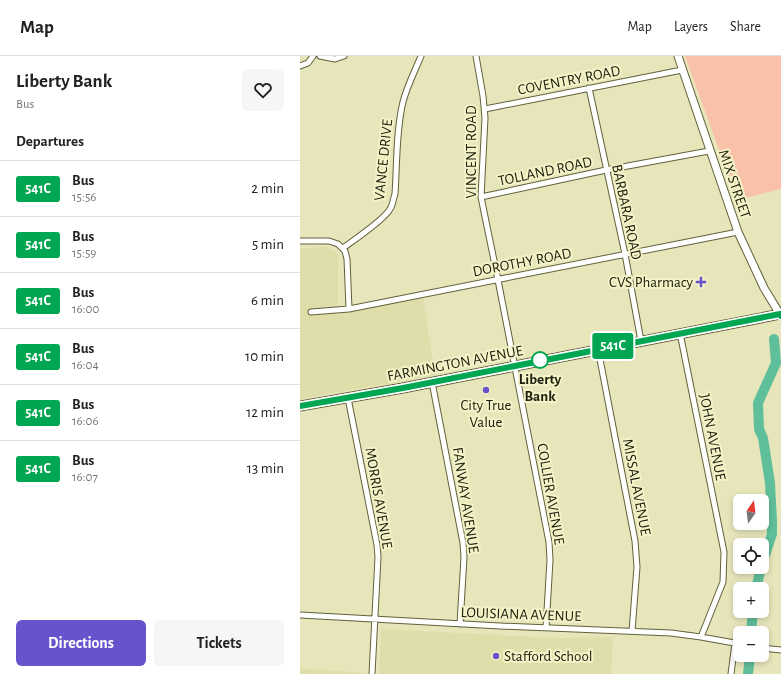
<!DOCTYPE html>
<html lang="en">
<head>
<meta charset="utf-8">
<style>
  body { margin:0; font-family:"Alegreya Sans",sans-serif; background:#f6f6f6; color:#222; height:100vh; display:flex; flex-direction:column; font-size:15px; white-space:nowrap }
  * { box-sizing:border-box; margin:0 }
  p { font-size:13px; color:#767676 }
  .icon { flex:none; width:22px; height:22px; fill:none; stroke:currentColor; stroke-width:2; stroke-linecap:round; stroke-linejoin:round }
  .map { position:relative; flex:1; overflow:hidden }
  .sheet { display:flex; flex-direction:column; background:#fff; width:300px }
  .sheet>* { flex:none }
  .badge { padding:0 8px; border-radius:3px; font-size:14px; line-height:26px }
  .needle { width:26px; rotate:14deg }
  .tools { position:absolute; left:433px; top:438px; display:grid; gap:8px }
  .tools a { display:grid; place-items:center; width:36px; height:36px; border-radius:6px; background:#fff; box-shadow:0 2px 6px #0003; font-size:20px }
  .map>.badge { position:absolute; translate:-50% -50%; box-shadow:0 0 0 2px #fff }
  h2 { padding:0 16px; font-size:15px; line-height:36px }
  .round { display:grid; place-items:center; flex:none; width:42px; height:42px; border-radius:6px; background:#f6f6f6 }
  .overview { display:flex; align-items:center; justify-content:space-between; height:68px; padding:0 16px }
  h1 { font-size:19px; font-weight:700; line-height:30px }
  .cta { display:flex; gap:8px; margin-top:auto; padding:8px 16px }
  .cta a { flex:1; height:46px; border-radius:6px; background:#6853cc; color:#fff; font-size:16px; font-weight:700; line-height:46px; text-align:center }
  .cta a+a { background:#f6f6f6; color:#222 }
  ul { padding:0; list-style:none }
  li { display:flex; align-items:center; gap:12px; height:56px; padding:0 16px; border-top:1px solid #e0e0e0 }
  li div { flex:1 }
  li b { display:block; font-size:15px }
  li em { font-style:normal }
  li .badge { min-width:44px; font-weight:700; text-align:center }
  header { display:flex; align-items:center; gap:24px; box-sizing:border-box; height:56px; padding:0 20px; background:#fff; border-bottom:1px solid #e0e0e0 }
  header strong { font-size:19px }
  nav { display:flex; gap:22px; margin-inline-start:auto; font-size:14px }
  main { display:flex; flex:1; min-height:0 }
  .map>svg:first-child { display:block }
  .built { fill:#dfdeab }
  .green { fill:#f9c2a8 }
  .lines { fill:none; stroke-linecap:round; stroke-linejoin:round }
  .river { stroke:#60bf9b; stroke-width:10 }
  .street-casing { stroke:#62613b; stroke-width:7 }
  .secondary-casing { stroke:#62613b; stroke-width:9 }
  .highway-casing { stroke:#62613b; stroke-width:11 }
  .street { stroke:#fff; stroke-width:5 }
  .secondary { stroke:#fff; stroke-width:7 }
  .highway { stroke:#fff; stroke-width:9 }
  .line-casing { stroke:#fff; stroke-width:9 }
  .line { stroke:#00a651; stroke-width:6 }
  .poi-dot { fill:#6853cc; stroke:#f4f3c8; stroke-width:1.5 }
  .stop-dot { fill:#fff; stroke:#00a651; stroke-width:2 }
  .labels { text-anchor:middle; stroke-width:4; stroke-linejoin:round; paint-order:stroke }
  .street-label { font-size:15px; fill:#202010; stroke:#f4f3c8 }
  .poi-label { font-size:15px; fill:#202010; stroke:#f4f3c8; text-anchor:end }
  .stop-label { font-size:15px; font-weight:bold; fill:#202010; stroke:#f4f3c8 }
</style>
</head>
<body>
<header>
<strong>Map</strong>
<nav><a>Map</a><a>Layers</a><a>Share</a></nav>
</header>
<main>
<section class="sheet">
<div class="overview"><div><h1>Liberty Bank</h1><p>Bus</p></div><a class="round"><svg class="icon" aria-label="heart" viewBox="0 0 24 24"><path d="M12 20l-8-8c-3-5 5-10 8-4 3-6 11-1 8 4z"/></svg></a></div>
<h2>Departures</h2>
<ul>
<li><span class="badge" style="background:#00a651;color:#fff">541C</span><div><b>Bus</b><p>15:56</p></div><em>2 min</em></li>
<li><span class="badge" style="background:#00a651;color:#fff">541C</span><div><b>Bus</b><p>15:59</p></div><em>5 min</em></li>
<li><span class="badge" style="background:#00a651;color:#fff">541C</span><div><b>Bus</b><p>16:00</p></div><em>6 min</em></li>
<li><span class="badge" style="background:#00a651;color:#fff">541C</span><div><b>Bus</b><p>16:04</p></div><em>10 min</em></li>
<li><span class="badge" style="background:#00a651;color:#fff">541C</span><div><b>Bus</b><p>16:06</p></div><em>12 min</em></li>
<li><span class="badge" style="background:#00a651;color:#fff">541C</span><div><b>Bus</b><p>16:07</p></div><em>13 min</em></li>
</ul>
<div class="cta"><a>Directions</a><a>Tickets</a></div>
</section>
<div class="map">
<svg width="481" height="618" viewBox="0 0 481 618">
  <rect width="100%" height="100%" fill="#e7e6bb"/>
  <path class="built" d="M26 191 34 195 38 199V258L123 242 135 319 0 343V192Z
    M81 573 259 582 313 581 311 618H79Z
    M0 612 63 617 66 618H0Z"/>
  <path class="green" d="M385 0H481V133L437 144Z"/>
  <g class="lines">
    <path class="river" d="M462 508 472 478V465L470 427 463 382 459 373 458 347 476 307 474 283
      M456 533 461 511
      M451 577 453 555
      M448 618 450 599"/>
    <defs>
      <path id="street" d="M20 0 35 3 44 0
        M176 0 183 40 185 62 181 141 198 224 249 486 250 504 246 572
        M0 10 8 7 13 0
        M289 32 325 198 341 285
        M185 53 382 14
        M181 141 306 114 409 95
        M0 185H29L38 188 45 195 47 203 49 253
        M43 192C54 184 84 164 90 153 93 149 93 143 95 138 97 109 96 74 103 46 107 30 115 15 121 0
        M11 256 49 253 438 176
        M380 277 424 496 423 526 401 581
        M298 293 335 485 337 511 332 575
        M132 326 163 487 164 501 160 568
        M48 342 77 489 78 501 72 618
        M0 559 200 570 371 577 401 581 440 588
        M462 592 481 594
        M431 618 435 587"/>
      <path id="secondary" d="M378 0 438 176 464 232 481 260"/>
      <path id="highway" d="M0 350 103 332 481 258"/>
    </defs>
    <use href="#street" class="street-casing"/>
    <use href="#secondary" class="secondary-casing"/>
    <use href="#highway" class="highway-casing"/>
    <use href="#street" class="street"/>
    <use href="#secondary" class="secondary"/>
    <use href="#highway" class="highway"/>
  </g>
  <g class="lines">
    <defs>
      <path id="line" d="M0 350 103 332 480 258 481 260"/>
    </defs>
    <use href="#line" class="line-casing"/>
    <use href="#line" class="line"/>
  </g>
  <g class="poi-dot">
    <path d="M399 220h4v4h4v4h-4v4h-4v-4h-4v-4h4z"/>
    <circle cx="186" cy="334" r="4"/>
    <circle cx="196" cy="600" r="4"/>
  </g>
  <circle class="stop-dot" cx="240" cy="304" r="8"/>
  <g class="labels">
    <g class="street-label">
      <text transform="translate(269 24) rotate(-11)" y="5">COVENTRY ROAD</text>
      <text transform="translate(171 96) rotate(-90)" y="5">VINCENT ROAD</text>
      <text transform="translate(83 104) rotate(-84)" y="5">VANCE DRIVE</text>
      <text transform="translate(245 115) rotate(-12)" y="5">TOLLAND ROAD</text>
      <text transform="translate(435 128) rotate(71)" y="5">MIX STREET</text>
      <text transform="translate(327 156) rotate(78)" y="5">BARBARA ROAD</text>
      <text transform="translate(222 206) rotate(-11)" y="5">DOROTHY ROAD</text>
      <text transform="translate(155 307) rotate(-11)" y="5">FARMINGTON AVENUE</text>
      <text transform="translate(413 381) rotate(79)" y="5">JOHN AVENUE</text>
      <text transform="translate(337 431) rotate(79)" y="5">MISSAL AVENUE</text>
      <text transform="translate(251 438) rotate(80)" y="5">COLLIER AVENUE</text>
      <text transform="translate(79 442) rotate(80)" y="5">MORRIS AVENUE</text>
      <text transform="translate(166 444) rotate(81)" y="5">FANWAY AVENUE</text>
      <text transform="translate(221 558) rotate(2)" y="5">LOUISIANA AVENUE</text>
    </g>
    <g class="poi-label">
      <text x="393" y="231">CVS Pharmacy</text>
      <text x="186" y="354" text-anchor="middle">City True<tspan x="186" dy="17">Value</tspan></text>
      <text x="204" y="605" text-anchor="start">Stafford School</text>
    </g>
    <g class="stop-label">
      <text x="240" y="328">Liberty<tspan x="240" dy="17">Bank</tspan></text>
    </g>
  </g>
</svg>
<div class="tools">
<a><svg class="needle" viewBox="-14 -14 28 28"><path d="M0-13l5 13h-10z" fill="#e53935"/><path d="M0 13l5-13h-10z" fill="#767676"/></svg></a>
<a><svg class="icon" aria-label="locate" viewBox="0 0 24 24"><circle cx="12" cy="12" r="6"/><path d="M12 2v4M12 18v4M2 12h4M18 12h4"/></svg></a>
<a>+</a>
<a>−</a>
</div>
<b class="badge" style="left:313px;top:290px;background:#00a651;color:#fff">541C</b>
</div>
</main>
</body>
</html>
